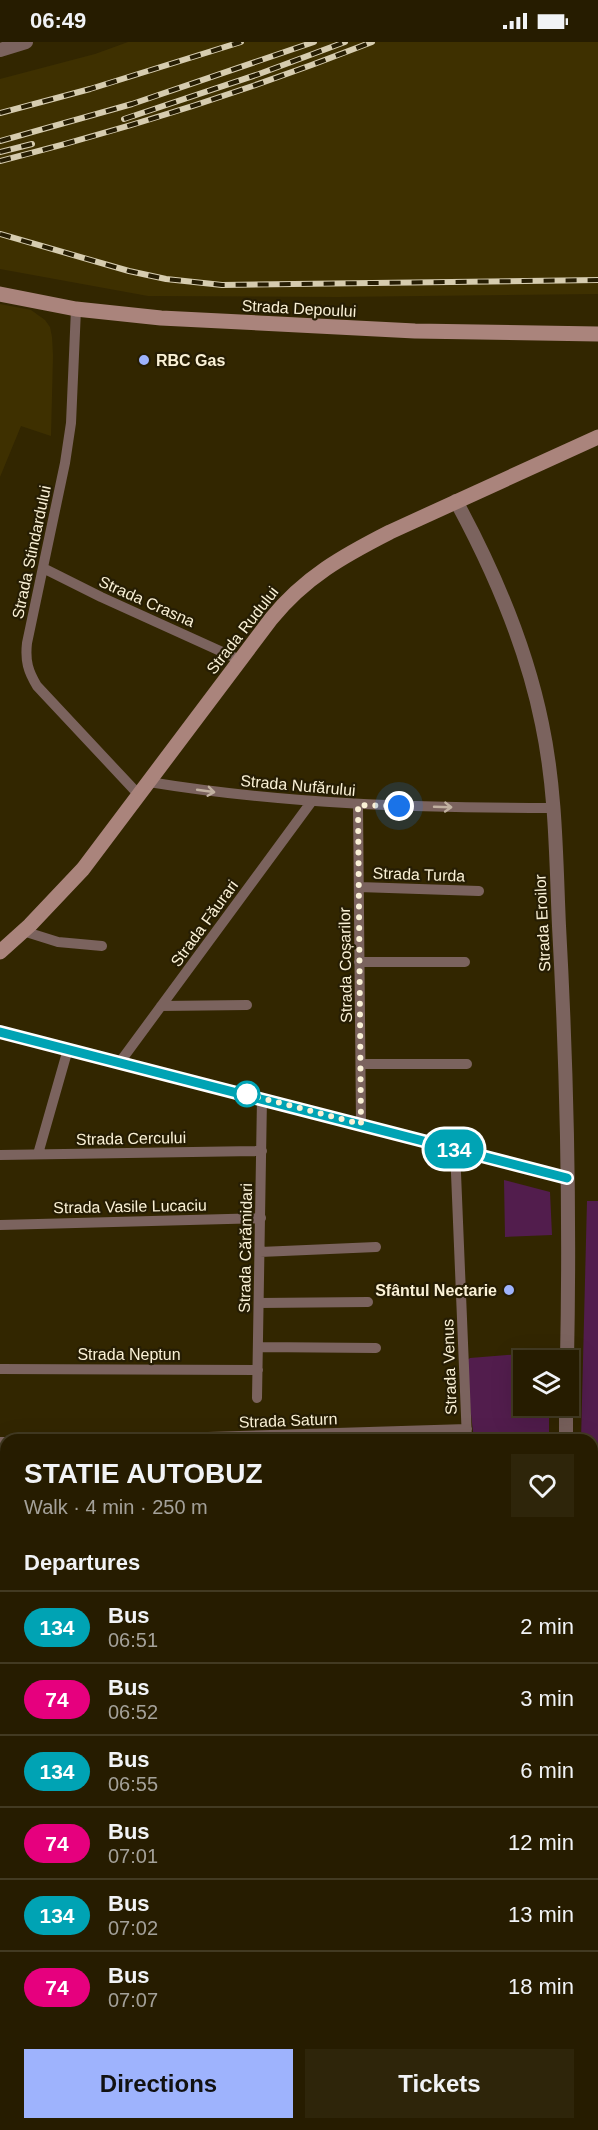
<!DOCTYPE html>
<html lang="en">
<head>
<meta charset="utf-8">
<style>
  body { margin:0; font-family:Arial,sans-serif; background:#2e250a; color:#f1f3f6; height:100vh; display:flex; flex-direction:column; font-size:22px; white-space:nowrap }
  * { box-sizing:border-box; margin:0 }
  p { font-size:20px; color:#a4a199 }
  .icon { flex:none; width:33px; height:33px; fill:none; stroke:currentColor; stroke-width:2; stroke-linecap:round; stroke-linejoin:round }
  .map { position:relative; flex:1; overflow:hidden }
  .panel { position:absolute; left:0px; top:1392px; width:598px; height:696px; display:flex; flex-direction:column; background:#261c00; border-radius:18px 18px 0 0; box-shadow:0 6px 24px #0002,0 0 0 2px #423a22 }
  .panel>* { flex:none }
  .badge { padding:0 12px; border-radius:20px; font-size:21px; line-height:39px }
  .controls { position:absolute; left:513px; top:1308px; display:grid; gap:12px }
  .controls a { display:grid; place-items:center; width:66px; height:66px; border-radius:0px; background:#261c00; box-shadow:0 6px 24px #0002,0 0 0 2px #423a22; font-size:30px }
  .you { position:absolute; width:30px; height:30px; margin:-15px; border:4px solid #fff; border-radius:50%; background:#1a73e8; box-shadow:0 0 0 9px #1a73e833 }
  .map>.badge { position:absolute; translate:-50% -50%; box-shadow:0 0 0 3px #fff }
  h2 { padding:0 24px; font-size:22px; line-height:54px }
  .round { display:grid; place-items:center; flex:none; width:63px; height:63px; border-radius:0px; background:#2e250a }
  .overview { display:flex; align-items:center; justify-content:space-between; height:102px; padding:0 24px }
  h1 { font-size:28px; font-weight:700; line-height:45px }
  .button { display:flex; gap:12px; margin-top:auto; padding:12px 24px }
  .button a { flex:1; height:69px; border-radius:0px; background:#9eb3fd; color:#111; font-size:24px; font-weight:700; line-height:69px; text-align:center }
  .button a+a { background:#2e250a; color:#f1f3f6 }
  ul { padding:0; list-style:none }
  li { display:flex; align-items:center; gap:18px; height:72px; padding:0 24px; border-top:2px solid #423a22 }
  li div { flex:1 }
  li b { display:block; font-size:22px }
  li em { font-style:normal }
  li .badge { min-width:66px; font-weight:700; text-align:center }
  .status { display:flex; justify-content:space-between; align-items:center; height:42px; padding:0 30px; background:#261c00; direction:ltr }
  .status svg { height:16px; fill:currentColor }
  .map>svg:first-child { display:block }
  .built { fill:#3e3000 }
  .green { fill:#521d4d }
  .water { fill:#051d0c }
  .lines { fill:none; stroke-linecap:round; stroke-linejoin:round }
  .minor { stroke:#7b635e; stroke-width:10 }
  .tertiary { stroke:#7b635e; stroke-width:14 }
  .secondary { stroke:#aa847c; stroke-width:15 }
  .rail-casing { stroke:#d6ccaf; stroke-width:6 }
  .rail { stroke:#261d03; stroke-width:4; stroke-dasharray:11; stroke-linecap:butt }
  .oneway { stroke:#c1b1a0 }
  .line-casing { stroke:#fff; stroke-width:14 }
  .line { stroke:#00a3b4; stroke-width:9 }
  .walk { stroke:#faf1d6; stroke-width:6; stroke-dasharray:0 10.8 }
  .poi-dot { fill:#9eb3fd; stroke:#261d03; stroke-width:2 }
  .stop-dot { fill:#fff; stroke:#00a3b4; stroke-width:3 }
  .labels { text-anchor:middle; stroke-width:4.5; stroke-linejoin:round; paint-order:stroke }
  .street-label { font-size:16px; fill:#faf1d6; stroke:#261d03 }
  .poi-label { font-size:16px; font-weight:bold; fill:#faf1d6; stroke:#261d03; text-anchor:start }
</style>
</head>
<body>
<div class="status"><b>06:49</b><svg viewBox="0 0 49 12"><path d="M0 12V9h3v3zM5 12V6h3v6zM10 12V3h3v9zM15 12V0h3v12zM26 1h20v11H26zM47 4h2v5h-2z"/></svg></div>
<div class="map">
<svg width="598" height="2088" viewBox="0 0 598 2088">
  <rect width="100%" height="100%" fill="#322600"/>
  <path class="built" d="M128 0H598V252L338 255 148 254 0 227V37L95 12Z
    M0 262 31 268 45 278 50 285 52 295 53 314 51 394 21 384 0 435Z"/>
  <path class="green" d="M504 1138 550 1150 552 1193 505 1195Z
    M587 1159H598V1544H592V1398H581Z
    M519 1312 522 1362 549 1375V1398H474L465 1320 470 1316Z
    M6 1667V2082H592L593 1985 598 1984V2088H0V1669Z"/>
  <path class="water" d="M56 2082H205L201 2088H57Z"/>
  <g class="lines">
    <path class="minor" d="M76 267 71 381 65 421 27 601C25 619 28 629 37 644L139 753
      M43 526 101 555 240 618
      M149 740C283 762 417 766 553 766
      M358 763 361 1082
      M359 845 479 849
      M23 889 58 900 102 904
      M359 920H465
      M161 964 247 963
      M0 990 262 1056 567 1136
      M120 1020 312 759
      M361 1022H467
      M455 1107 467 1398
      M38 1112 68 1007
      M0 1113 262 1109
      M0 1183 261 1176
      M260 1210 376 1205
      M259 1261 368 1260
      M258 1305 376 1306
      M0 1327 258 1328
      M257 1356 262 1056
      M111 1398 467 1387
      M0 1400H6
      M0 1495H6
      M0 1645 6 1643"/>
    <path class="tertiary" d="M0 8 26 0
      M456 459C494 529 526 603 542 682 556 748 556 817 559 884 567 1029 570 1174 567 1318
      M566 1398V1364
      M592 1560H598
      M592 1680 598 1706"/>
    <path class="secondary" d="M0 252 76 267 161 276 415 289 598 292
      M0 910 30 883 83 827 271 577C305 535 343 514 390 490L598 395"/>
    <defs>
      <path id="rail" d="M0 71 90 47 241 0
        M124 77 259 32 345 0
        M0 99 132 62 314 0
        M0 110 32 102
        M0 119C127 87 250 48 372 0
        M0 192 129 229 166 237 222 243 598 238"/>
    </defs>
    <use href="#rail" class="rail-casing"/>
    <use href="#rail" class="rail"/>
  </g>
  <defs><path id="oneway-shaft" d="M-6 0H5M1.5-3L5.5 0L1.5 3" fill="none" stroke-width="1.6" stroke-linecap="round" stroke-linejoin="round" transform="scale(1.5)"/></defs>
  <g class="oneway">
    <use href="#oneway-shaft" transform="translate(206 749) rotate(8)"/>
    <use href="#oneway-shaft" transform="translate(443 765) rotate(2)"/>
  </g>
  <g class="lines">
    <defs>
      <path id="line" d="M0 990 567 1136"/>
    </defs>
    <use href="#line" class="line-casing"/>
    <use href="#line" class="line"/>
    <path class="walk" d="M247 1052 242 1051 361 1082 358 763 399 764"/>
  </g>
  <g class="poi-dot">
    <circle cx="144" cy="318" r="6"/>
    <circle cx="509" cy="1248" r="6"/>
  </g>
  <circle class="stop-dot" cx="247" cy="1052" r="12"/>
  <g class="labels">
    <g class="street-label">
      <text transform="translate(299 266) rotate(3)" y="6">Strada Depoului</text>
      <text transform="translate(31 510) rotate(-78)" y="6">Strada Stindardului</text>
      <text transform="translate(147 559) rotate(24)" y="6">Strada Crasna</text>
      <text transform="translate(242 588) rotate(-52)" y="6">Strada Rudului</text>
      <text transform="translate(298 743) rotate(5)" y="6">Strada Nufărului</text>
      <text transform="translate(419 832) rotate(2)" y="6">Strada Turda</text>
      <text transform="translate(204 881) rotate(-54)" y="6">Strada Făurari</text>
      <text transform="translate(542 881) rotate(-93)" y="6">Strada Eroilor</text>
      <text transform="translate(345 923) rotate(-91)" y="6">Strada Coșarilor</text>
      <text transform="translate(131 1096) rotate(-1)" y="6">Strada Cercului</text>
      <text transform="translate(130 1164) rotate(-1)" y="6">Strada Vasile Lucaciu</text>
      <text transform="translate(245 1206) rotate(-89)" y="6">Strada Cărămidari</text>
      <text x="129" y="1318">Strada Neptun</text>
      <text transform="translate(449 1325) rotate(-92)" y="6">Strada Venus</text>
      <text transform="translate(288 1378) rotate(-2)" y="6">Strada Saturn</text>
    </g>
    <g class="poi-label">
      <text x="156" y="324">RBC Gas</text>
      <text x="497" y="1254" text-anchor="end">Sfântul Nectarie</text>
    </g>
  </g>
</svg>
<div class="controls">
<a><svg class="icon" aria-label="layers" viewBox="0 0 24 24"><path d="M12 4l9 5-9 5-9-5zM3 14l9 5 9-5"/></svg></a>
</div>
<div class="you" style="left:399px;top:764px"></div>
<b class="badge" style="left:454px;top:1107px;background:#00a3b4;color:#fff">134</b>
<section class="panel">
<div class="overview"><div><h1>STATIE AUTOBUZ</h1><p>Walk · 4 min · 250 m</p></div><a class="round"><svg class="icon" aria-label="heart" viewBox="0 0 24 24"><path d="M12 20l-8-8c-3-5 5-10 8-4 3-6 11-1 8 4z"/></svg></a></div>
<h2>Departures</h2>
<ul>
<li><span class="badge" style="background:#00a3b4;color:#fff">134</span><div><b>Bus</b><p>06:51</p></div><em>2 min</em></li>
<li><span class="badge" style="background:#e6007e;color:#fff">74</span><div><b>Bus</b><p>06:52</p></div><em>3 min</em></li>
<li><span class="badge" style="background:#00a3b4;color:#fff">134</span><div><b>Bus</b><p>06:55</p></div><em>6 min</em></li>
<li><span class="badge" style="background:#e6007e;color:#fff">74</span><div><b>Bus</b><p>07:01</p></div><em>12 min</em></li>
<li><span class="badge" style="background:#00a3b4;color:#fff">134</span><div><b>Bus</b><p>07:02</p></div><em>13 min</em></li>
<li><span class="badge" style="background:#e6007e;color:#fff">74</span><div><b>Bus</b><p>07:07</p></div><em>18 min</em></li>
</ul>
<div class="button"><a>Directions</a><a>Tickets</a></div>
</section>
</div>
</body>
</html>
